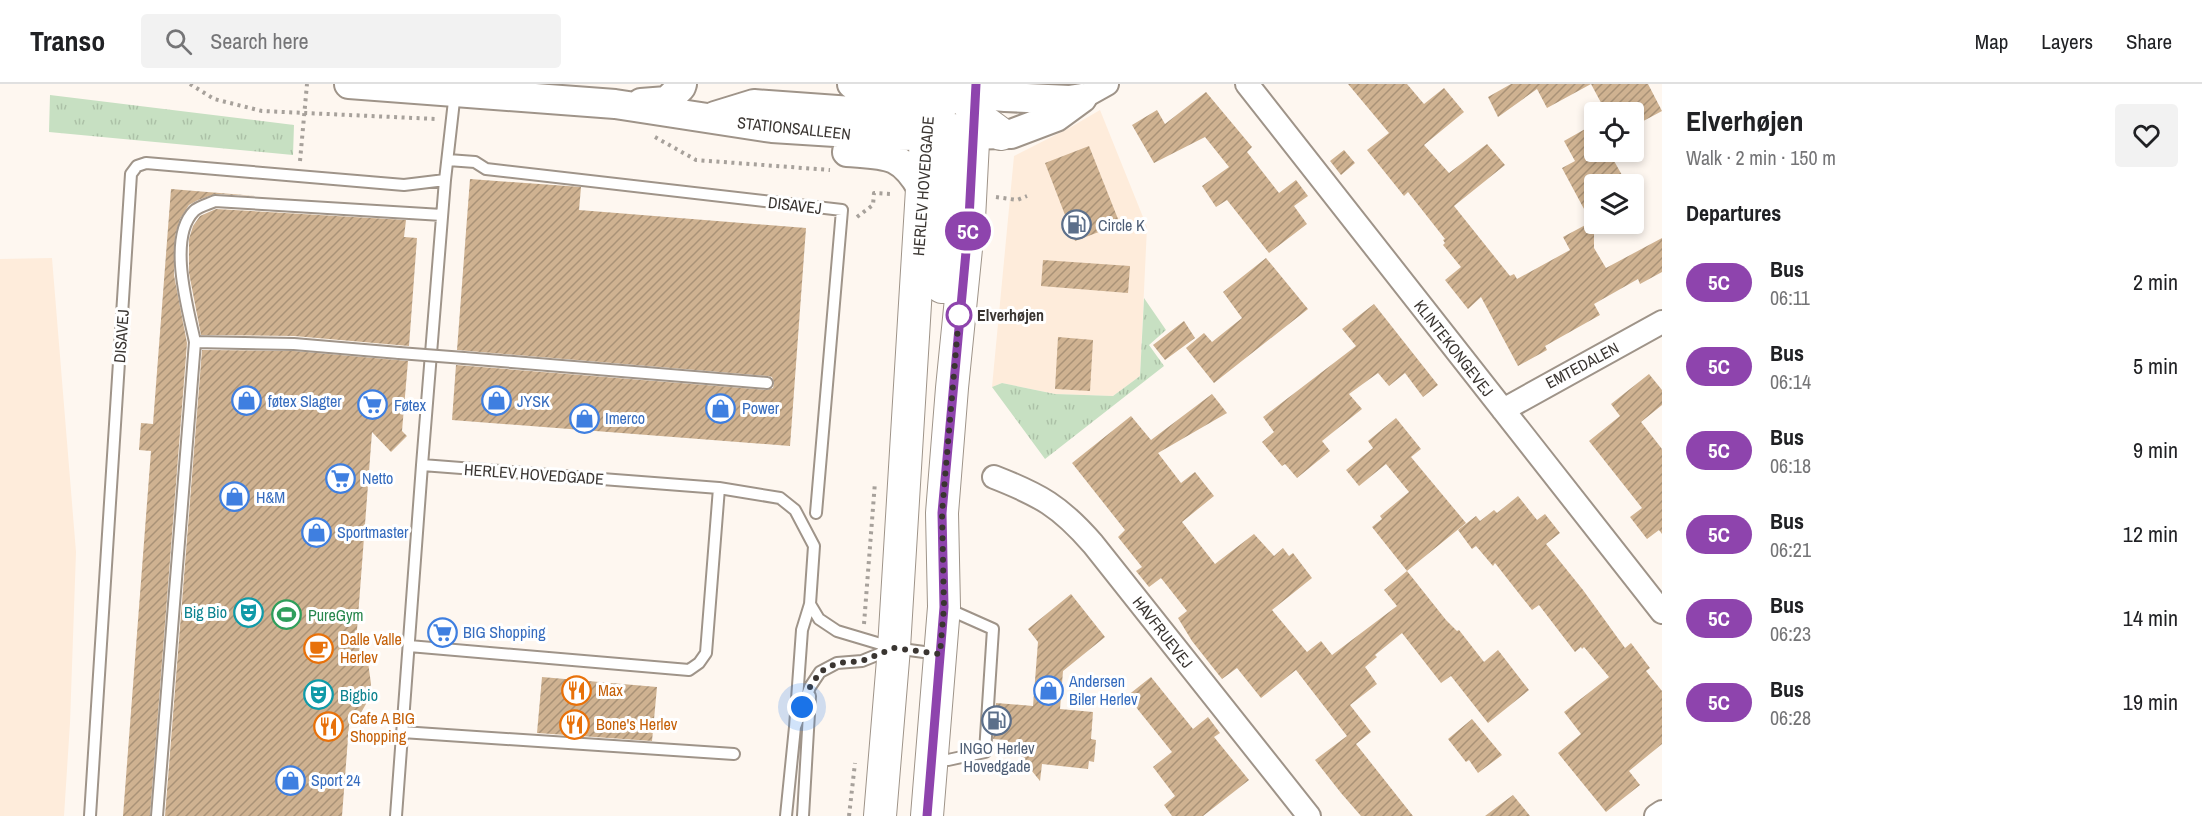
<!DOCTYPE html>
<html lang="en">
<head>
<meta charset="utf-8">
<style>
  body { margin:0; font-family:"Archivo Narrow",sans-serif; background:#f2f2f2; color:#202124; height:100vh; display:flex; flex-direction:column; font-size:22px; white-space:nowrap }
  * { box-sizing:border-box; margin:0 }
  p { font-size:20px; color:#757577 }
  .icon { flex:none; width:33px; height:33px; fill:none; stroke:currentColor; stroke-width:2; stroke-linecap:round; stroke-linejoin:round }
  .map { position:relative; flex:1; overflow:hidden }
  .side { display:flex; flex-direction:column; background:#fff; width:540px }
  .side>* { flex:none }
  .badge { padding:0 12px; border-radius:20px; font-size:21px; line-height:39px }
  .buttons { position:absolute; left:1584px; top:18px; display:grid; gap:12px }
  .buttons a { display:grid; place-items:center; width:60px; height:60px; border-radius:6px; background:#fff; box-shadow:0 3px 9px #0003; font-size:30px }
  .you { position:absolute; width:30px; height:30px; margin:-15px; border:4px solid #fff; border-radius:50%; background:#1a73e8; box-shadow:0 0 0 9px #1a73e833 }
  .map>.badge { position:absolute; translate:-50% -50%; box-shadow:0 0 0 3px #fff }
  h2 { padding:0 24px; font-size:22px; line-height:54px }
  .round { display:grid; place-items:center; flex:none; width:63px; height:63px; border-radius:6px; background:#f2f2f2 }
  .head { display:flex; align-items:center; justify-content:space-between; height:102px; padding:0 24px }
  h1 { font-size:28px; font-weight:700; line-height:45px }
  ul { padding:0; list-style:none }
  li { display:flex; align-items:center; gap:18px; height:84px; padding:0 24px }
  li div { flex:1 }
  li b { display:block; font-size:22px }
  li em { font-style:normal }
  li .badge { min-width:66px; font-weight:700; text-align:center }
  header { display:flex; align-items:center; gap:36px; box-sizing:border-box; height:84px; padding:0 30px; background:#fff; border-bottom:2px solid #e0e0e0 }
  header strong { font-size:28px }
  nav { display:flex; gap:33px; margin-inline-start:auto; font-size:21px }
  .search { width:420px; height:54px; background:#f2f2f2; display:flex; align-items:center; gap:15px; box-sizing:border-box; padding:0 21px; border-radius:6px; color:#757577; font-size:22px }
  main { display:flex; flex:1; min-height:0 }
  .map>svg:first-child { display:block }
  .built { fill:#feecdb }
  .grass { fill:url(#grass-tufts) }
  .building { fill:url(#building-hatch) }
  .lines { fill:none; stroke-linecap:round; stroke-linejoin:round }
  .service-casing { stroke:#9f9489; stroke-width:14 }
  .minor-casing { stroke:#9f9489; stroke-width:26 }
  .tertiary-casing { stroke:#9f9489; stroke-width:32 }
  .secondary-casing { stroke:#9f9489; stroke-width:34 }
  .path { stroke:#a7a19b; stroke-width:4; stroke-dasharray:3 4.5; stroke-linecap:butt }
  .service { stroke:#fff; stroke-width:10 }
  .minor { stroke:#fff; stroke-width:22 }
  .tertiary { stroke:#fff; stroke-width:28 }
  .secondary { stroke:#fff; stroke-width:32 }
  .service-bridge-casing { stroke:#9f9489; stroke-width:14; stroke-linecap:butt }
  .service-bridge { stroke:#fff; stroke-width:10 }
  .line-casing { stroke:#fff; stroke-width:14 }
  .line { stroke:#8e44ad; stroke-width:9 }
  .walk { stroke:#3a3531; stroke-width:6; stroke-dasharray:0 10.8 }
  .stop-dot { fill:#fff; stroke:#8e44ad; stroke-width:3 }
  .labels { text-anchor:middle; stroke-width:6; stroke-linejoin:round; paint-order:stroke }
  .street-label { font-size:16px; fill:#3a3531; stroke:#fff }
  .service-label { font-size:16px; fill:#4e5e75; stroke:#fff; text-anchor:start }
  .stop-label { font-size:16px; font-weight:bold; fill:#3a3531; stroke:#fff; text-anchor:start }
  .shop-label { font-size:16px; fill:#366cbe; stroke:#fff; text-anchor:start }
  .culture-label { font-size:16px; fill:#0d838f; stroke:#fff; text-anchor:end }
  .leisure-label { font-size:16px; fill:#27864d; stroke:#fff; text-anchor:start }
  .food-label { font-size:16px; fill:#c56008; stroke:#fff; text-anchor:start }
</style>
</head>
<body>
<header>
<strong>Transo</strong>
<div class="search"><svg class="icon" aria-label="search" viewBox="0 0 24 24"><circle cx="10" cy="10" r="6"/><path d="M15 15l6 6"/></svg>Search here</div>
<nav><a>Map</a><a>Layers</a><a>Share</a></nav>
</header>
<main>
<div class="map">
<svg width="1662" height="732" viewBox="0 0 1662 732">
  <defs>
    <pattern id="grass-tufts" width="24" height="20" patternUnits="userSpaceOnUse" patternTransform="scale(1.5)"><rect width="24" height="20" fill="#c7e0c2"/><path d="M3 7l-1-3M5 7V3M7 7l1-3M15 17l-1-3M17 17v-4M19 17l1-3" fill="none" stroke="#acc1a7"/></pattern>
    <pattern id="building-hatch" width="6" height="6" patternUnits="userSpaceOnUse" patternTransform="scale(1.5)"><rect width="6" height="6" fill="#cfb291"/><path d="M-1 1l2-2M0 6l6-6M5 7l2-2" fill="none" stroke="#a99277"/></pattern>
  </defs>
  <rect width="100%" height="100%" fill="#fef7f0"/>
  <path class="built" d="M1100 26 1147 143 1140 292 1113 312 1055 310 1002 299 992 303 1014 72 1071 43Z
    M52 174 76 468 70 639 64 732H0V175Z"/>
  <path class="grass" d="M50 11 294 41 293 71 49 48Z
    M1144 214 1166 246 1149 261 1164 282 1045 375 992 303 1002 299 1055 310 1113 312 1140 292Z"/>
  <path class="building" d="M1348 0H1407L1424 20 1444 4 1464 28 1424 61 1449 89 1487 60 1505 81 1454 122 1510 192 1514 190 1517 195 1570 166 1563 153 1591 138 1562 84 1575 77 1564 57 1594 40V68H1609L1627 100H1594V164L1606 184 1662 154V188L1640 200 1638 195 1594 220 1600 231 1545 262 1547 266 1518 282 1481 213 1468 225 1445 196 1461 183 1443 161 1445 159 1443 156 1445 155 1408 108 1404 112 1367 66 1389 49Z
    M1511 0H1648L1662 27 1634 42V28H1606L1591 0 1547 24 1537 5 1498 33 1488 13Z
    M1206 8 1252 63 1247 68 1279 109 1296 96 1308 112 1294 122 1307 140 1269 169 1227 116 1216 123 1202 102 1229 83 1205 53 1154 79 1132 41 1157 26 1165 40Z
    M1089 62 1120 140 1075 157 1045 79Z
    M1344 66 1355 79 1341 91 1330 77Z
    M470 95 581 103 579 126 806 144 790 362 452 336 456 281 766 306 773 304 774 299 772 293 768 292 457 266Z
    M171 105 257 112 215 110 198 116 189 121 180 135 175 152 174 191 187 259 150 732H123L151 367 139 366 141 339 153 340Z
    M216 125 406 136 404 153 417 154 409 262 294 252 201 251 189 189V155L193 142 200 132Z
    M1266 174 1308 225 1214 299 1186 264 1204 249 1212 258 1242 234 1223 208Z
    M1043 176 1130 182 1128 209 1041 202Z
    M1374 220 1438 301 1423 313 1405 289 1389 302 1378 289 1349 310 1362 325 1322 357 1330 367 1297 394 1285 380 1282 382 1262 358 1274 348 1263 333 1356 262 1342 245Z
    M1184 237 1195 254 1165 276 1153 261Z
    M1058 253 1093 256 1090 307 1055 305Z
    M202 266 294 267 408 277 402 347 407 352 391 368 372 348 356 559 368 578 371 600 366 620 359 632 349 641 342 732H165Z
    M1649 290 1662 306V321L1641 338 1662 365V450L1659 446 1647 455 1630 433 1642 424 1589 357 1620 332 1611 320Z
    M1212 310 1227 329 1158 369 1181 399 1195 388 1214 412 1182 438 1215 480 1254 450 1274 472 1283 464 1289 472 1293 469 1312 494 1272 526 1307 568 1321 557 1332 571 1397 522 1384 506 1407 487 1446 536 1457 547 1459 546 1484 578 1498 566 1529 606 1488 639 1451 592 1441 599 1402 549 1375 571 1377 573 1365 583 1377 600 1350 621 1371 648 1356 660 1413 732H1361L1341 709 1315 676 1347 652 1296 586 1261 614 1237 584 1222 595 1192 557 1178 534 1187 527 1161 494 1149 503 1136 487 1142 483 1118 453 1125 446 1072 379 1131 332 1151 356Z
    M1396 334 1421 365 1411 373 1466 439 1407 487 1372 443 1382 435 1380 432 1409 408 1386 380 1359 402 1346 386 1373 364 1368 357Z
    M1518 412 1537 436 1545 430 1560 449 1546 460 1583 506 1625 564 1631 559 1650 584 1646 587 1662 607V660L1629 687 1640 701 1606 728 1558 669 1581 650 1564 628 1609 593 1584 563 1582 565 1581 563 1575 568 1539 521 1532 526 1495 479 1493 482 1476 462 1472 465 1458 446 1476 432 1480 437 1494 426 1497 429Z
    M1071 510 1105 553 1063 587 1060 625 1093 628 1091 655 1096 656 1094 678 1089 677 1088 685 1042 680 1040 697 1007 656 993 655 996 619 1033 622 1038 558 1028 545Z
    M542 593 657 603 652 657 537 649Z
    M1151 593 1193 645 1208 633 1220 649 1214 653 1249 696 1203 732H1172L1164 721 1175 712 1153 683 1172 668 1127 612Z
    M1472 635 1502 671 1478 689 1469 676 1466 678 1448 655Z
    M1513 711 1530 732H1485Z"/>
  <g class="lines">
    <defs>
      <path id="service" d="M448 76 475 78 486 85 842 126 816 429
        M195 258C188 225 167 154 194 127 199 122 209 120 215 117L442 131
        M464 274 767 299
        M422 381 445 96 455 8
        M810 520 819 535 837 547 894 564 939 570
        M409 562 689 586 699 579 706 569 719 404
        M402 648 734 670
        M935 675 948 676 985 668 993 545 948 525
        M90 732 131 90 137 82 146 79 404 101 445 96
        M157 732 195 258 294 260 399 269
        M396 732 422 381 719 404 780 414 795 426 814 462 810 520 802 546 795 643
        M786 732 795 643 810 603 820 588 837 579 862 577 889 566
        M803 732 810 612"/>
      <path id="minor" d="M1247 0 1662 528
        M1082 14 1107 0
        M1503 326 1662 238
        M994 393C1040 411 1060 422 1093 460L1309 732
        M1656 732 1662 728"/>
      <path id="tertiary" d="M349 0 615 20 772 44 898 52 1011 50 1056 33 1082 14
        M852 0 1005 13 1069 16 1082 14
        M641 19 667 17 681 3 682 0
        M715 32 754 20 907 31C933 30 951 19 967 0
        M847 68C886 71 901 68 922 105"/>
      <path id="secondary" d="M967 18 982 36 1001 50
        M942 203 953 46
        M880 732 894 564 922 105 931 0
        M927 732 944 523 942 429 952 304 969 135 976 0"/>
    </defs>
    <use href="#service" class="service-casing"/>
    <use href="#minor" class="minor-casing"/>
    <use href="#tertiary" class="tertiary-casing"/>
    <use href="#secondary" class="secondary-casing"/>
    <path class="path" d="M190 0 214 15 262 27 436 35
      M655 53 696 76 830 86
      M300 77 307 0
      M996 113 1017 116 1027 112
      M857 133 873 121 874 109 892 110
      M864 540 875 398
      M849 732 855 679"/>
    <use href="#service" class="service"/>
    <use href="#minor" class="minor"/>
    <use href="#tertiary" class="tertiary"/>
    <use href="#secondary" class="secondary"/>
    <defs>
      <path id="service-bridge" d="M399 269 464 274"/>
    </defs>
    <use href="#service-bridge" class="service-bridge-casing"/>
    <use href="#service-bridge" class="service-bridge"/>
  </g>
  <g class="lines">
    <defs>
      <path id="line" d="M927 732 944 523 942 429 969 135 976 0"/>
    </defs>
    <use href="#line" class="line-casing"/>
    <use href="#line" class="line"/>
    <path class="walk" d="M802 623 810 603 820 588 837 579 862 577 894 564 940 570 944 523 942 429 959 231"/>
  </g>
  <defs>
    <symbol id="fuel-ring" viewBox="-11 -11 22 22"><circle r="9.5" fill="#fff" stroke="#5c6f8a" stroke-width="1.5"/><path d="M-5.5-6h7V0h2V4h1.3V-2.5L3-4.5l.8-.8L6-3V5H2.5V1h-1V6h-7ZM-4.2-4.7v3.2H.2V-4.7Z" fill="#5c6f8a"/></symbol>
    <symbol id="shop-ring" viewBox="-11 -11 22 22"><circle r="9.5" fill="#fff" stroke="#3f7fe0" stroke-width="1.5"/><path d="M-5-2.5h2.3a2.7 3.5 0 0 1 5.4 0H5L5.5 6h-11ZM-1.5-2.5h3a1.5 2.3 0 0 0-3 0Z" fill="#3f7fe0"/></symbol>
    <symbol id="supermarket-ring" viewBox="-11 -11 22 22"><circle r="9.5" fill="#fff" stroke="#3f7fe0" stroke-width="1.5"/><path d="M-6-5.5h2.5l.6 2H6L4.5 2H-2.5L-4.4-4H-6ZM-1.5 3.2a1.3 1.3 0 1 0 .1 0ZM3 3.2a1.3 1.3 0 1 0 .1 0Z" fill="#3f7fe0"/></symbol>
    <symbol id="theatre-ring" viewBox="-11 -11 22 22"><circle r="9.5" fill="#fff" stroke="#0f9aa8" stroke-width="1.5"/><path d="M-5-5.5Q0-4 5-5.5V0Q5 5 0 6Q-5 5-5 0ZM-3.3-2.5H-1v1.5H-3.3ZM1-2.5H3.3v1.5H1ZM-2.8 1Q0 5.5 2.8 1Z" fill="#0f9aa8"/></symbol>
    <symbol id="stadium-ring" viewBox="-11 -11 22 22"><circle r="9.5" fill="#fff" stroke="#2e9e5b" stroke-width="1.5"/><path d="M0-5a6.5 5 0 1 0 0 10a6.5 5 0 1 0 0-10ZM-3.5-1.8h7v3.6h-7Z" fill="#2e9e5b"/></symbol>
    <symbol id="cafe-ring" viewBox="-11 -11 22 22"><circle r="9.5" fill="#fff" stroke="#e8710a" stroke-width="1.5"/><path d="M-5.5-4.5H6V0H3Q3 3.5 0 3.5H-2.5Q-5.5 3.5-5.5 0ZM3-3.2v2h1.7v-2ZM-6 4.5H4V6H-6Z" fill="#e8710a"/></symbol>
    <symbol id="restaurant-ring" viewBox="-11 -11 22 22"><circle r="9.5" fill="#fff" stroke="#e8710a" stroke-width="1.5"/><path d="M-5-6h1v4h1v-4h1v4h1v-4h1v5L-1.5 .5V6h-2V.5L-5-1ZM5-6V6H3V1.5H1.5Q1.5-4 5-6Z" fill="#e8710a"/></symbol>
  </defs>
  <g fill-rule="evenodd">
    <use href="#fuel-ring" x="1060" y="124" width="33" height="33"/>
    <use href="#shop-ring" x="230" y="300" width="33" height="33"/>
    <use href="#shop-ring" x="480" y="300" width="33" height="33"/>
    <use href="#supermarket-ring" x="356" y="304" width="33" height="33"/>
    <use href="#shop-ring" x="704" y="308" width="33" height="33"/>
    <use href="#shop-ring" x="568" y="318" width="33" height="33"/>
    <use href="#supermarket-ring" x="324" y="378" width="33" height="33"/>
    <use href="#shop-ring" x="218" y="396" width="33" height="33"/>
    <use href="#shop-ring" x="300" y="432" width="33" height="33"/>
    <use href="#theatre-ring" x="232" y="512" width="33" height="33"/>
    <use href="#stadium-ring" x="270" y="514" width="33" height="33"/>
    <use href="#supermarket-ring" x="426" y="532" width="33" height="33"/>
    <use href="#cafe-ring" x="302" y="548" width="33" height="33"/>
    <use href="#restaurant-ring" x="560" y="590" width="33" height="33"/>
    <use href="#shop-ring" x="1032" y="590" width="33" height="33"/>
    <use href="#theatre-ring" x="302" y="594" width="33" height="33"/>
    <use href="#fuel-ring" x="980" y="620" width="33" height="33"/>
    <use href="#restaurant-ring" x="558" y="624" width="33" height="33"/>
    <use href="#restaurant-ring" x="312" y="626" width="33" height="33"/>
    <use href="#shop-ring" x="274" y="680" width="33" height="33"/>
  </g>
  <circle class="stop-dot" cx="959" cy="231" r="12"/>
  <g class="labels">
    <g class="street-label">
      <text transform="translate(794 44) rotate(6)" y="6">STATIONSALLEEN</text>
      <text transform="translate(923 102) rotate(-86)" y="6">HERLEV HOVEDGADE</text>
      <text transform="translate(795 121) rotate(7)" y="6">DISAVEJ</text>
      <text transform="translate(121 252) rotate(-86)" y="6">DISAVEJ</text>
      <text transform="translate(1454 264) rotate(52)" y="6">KLINTEKONGEVEJ</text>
      <text transform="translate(1582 281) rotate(-28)" y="6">EMTEDALEN</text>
      <text transform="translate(534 390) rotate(4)" y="6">HERLEV HOVEDGADE</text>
      <text transform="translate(1163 548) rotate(52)" y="6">HAVFRUEVEJ</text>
    </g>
    <g class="service-label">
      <text x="1098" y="147">Circle K</text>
      <text x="997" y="670" text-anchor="middle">INGO Herlev<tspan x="997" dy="18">Hovedgade</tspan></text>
    </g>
    <g class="stop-label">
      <text x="977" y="237">Elverhøjen</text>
    </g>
    <g class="shop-label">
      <text x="268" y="323">føtex Slagter</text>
      <text x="517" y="323">JYSK</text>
      <text x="394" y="327">Føtex</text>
      <text x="742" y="330">Power</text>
      <text x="605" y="340">Imerco</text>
      <text x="362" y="400">Netto</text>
      <text x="256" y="419">H&amp;M</text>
      <text x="337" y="454">Sportmaster</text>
      <text x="463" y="554">BIG Shopping</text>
      <text x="1069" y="603">Andersen<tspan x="1069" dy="18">Biler Herlev</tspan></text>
      <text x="311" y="702">Sport 24</text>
    </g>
    <g class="culture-label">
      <text x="227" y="534">Big Bio</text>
      <text x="340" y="617" text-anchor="start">Bigbio</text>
    </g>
    <g class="leisure-label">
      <text x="308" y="537">PureGym</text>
    </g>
    <g class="food-label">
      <text x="340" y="561">Dalle Valle<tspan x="340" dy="18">Herlev</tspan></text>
      <text x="598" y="612">Max</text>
      <text x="350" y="640">Cafe A BIG<tspan x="350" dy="18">Shopping</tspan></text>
      <text x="596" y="646">Bone's Herlev</text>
    </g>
  </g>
</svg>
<div class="buttons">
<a><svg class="icon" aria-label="locate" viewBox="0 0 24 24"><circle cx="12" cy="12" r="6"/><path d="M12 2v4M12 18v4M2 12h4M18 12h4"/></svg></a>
<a><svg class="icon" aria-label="layers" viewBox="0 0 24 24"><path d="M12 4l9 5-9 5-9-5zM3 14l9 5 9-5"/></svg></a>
</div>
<div class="you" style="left:802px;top:623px"></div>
<b class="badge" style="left:968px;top:147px;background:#8e44ad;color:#fff">5C</b>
</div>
<section class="side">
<div class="head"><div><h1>Elverhøjen</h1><p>Walk · 2 min · 150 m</p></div><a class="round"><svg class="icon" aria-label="heart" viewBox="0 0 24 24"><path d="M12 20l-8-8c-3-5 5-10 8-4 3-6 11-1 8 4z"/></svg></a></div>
<h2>Departures</h2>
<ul>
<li><span class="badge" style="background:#8e44ad;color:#fff">5C</span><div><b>Bus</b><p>06:11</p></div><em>2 min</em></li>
<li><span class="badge" style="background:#8e44ad;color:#fff">5C</span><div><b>Bus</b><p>06:14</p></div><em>5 min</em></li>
<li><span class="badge" style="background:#8e44ad;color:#fff">5C</span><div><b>Bus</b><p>06:18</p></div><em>9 min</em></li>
<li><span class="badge" style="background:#8e44ad;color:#fff">5C</span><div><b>Bus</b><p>06:21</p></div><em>12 min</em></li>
<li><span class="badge" style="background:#8e44ad;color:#fff">5C</span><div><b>Bus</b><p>06:23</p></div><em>14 min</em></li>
<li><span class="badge" style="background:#8e44ad;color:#fff">5C</span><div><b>Bus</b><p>06:28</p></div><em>19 min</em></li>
</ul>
</section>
</main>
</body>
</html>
